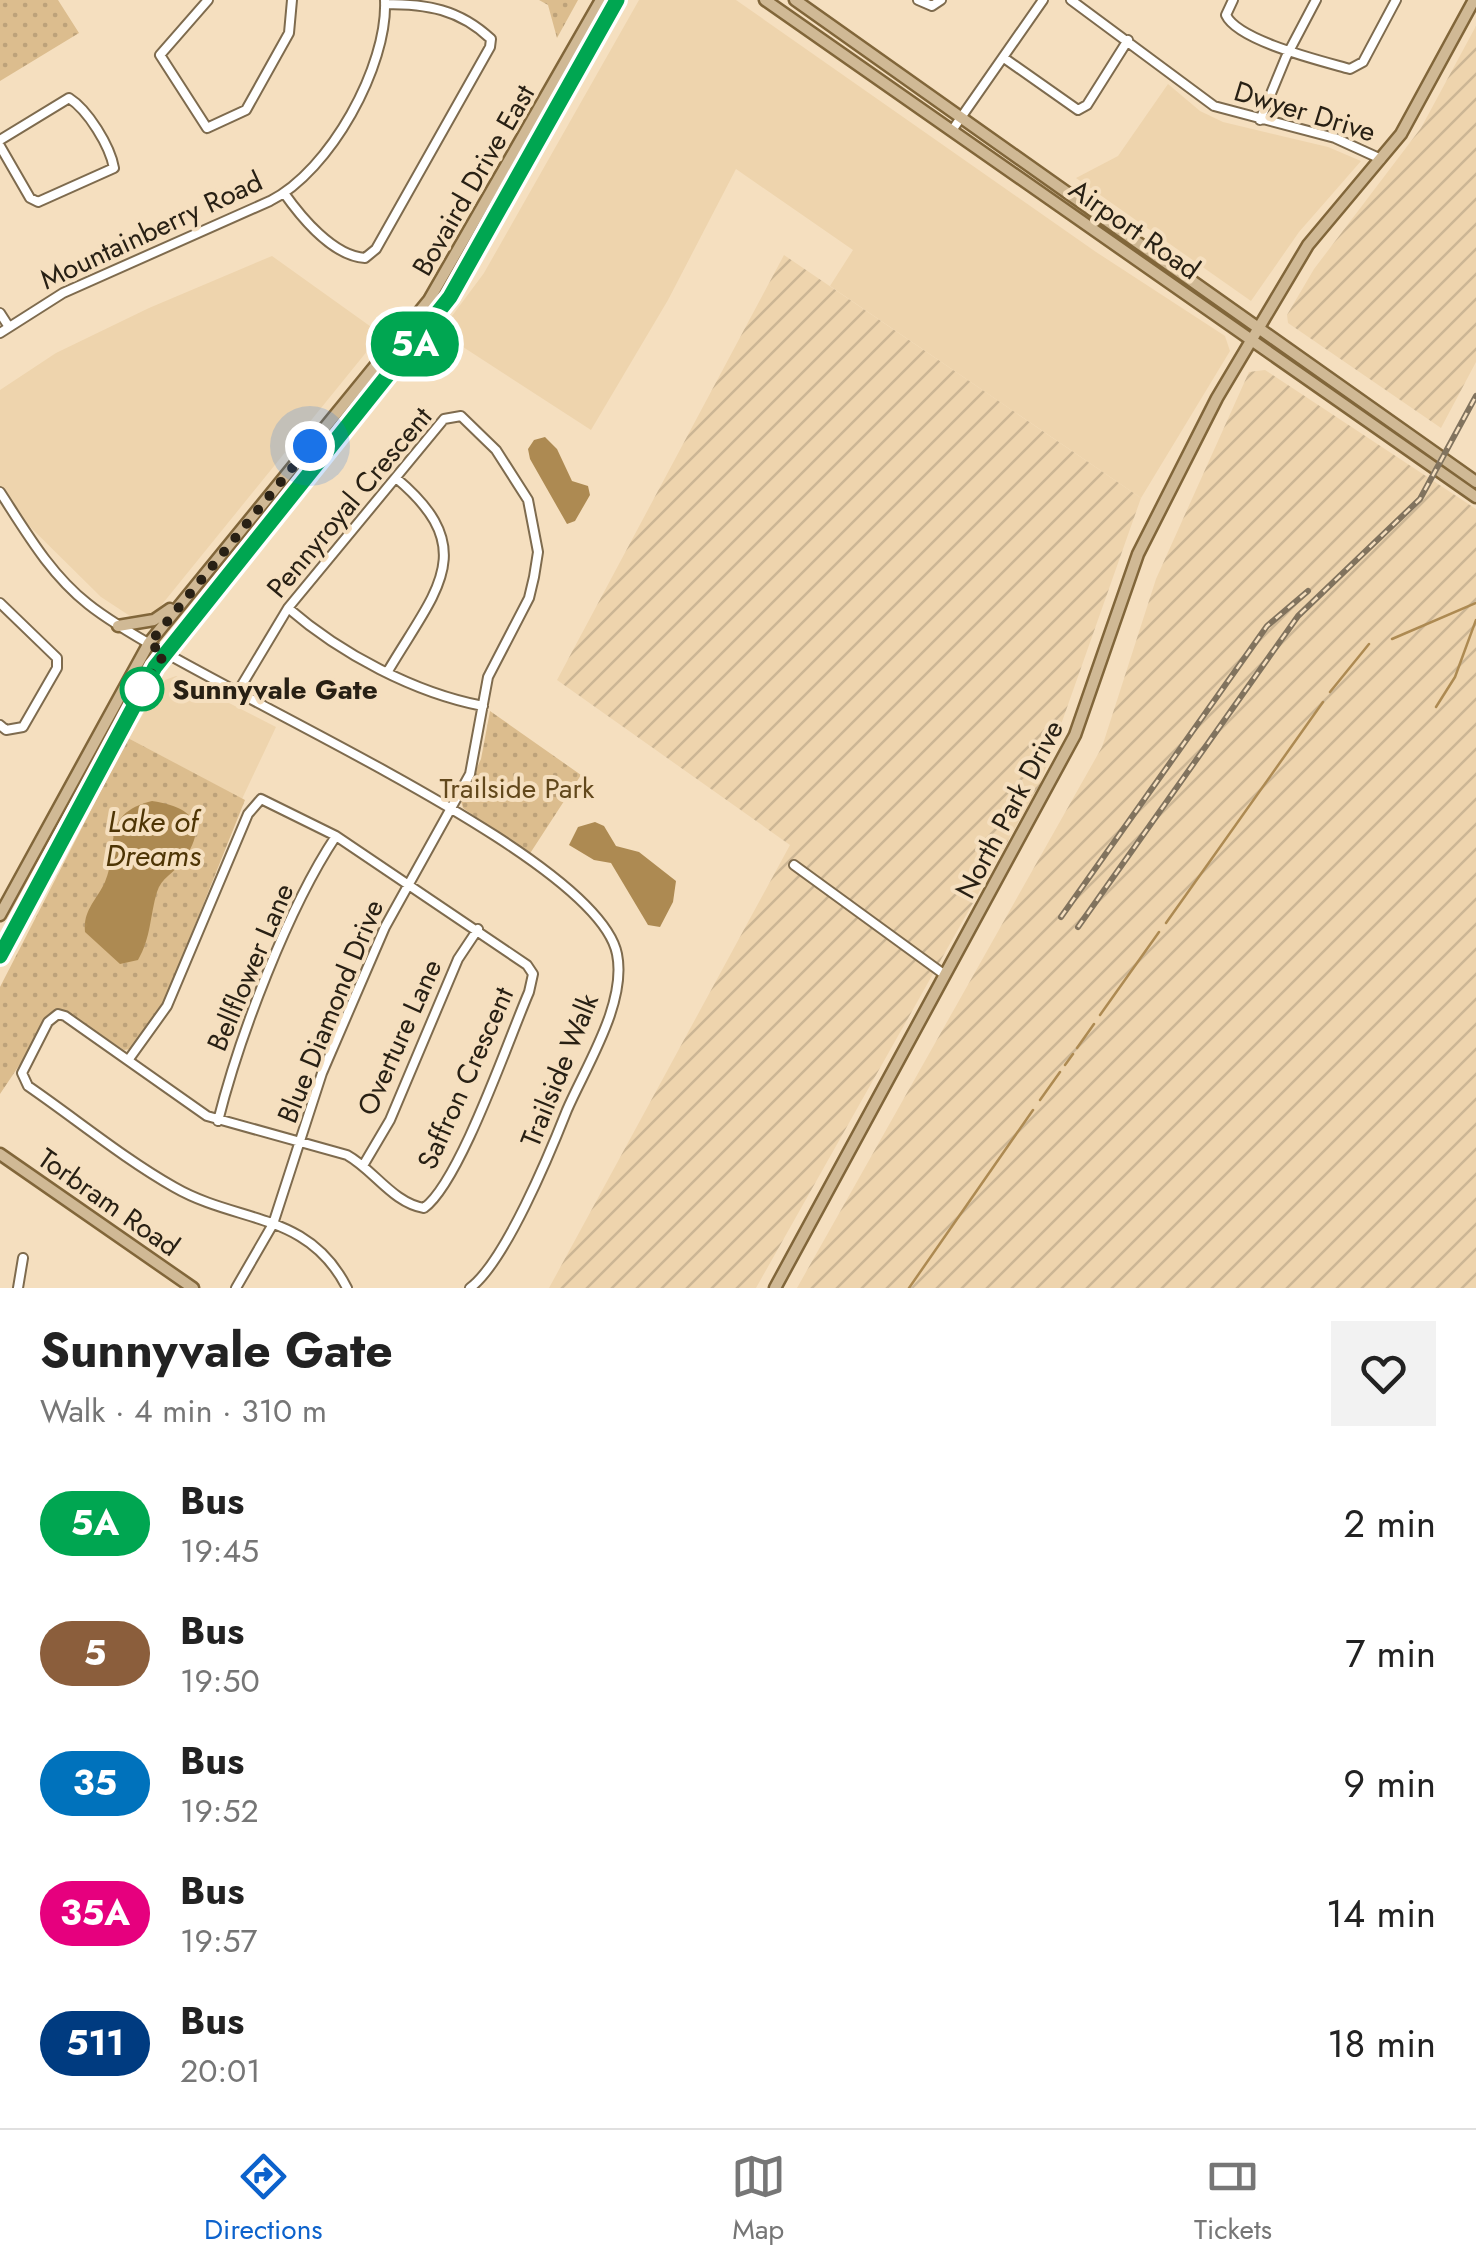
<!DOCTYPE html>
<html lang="en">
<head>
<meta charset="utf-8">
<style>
  body { margin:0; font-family:Jost,sans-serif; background:#f2f2f2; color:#222; height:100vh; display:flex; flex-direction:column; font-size:38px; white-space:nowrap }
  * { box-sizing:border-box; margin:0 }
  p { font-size:32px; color:#767676 }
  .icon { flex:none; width:55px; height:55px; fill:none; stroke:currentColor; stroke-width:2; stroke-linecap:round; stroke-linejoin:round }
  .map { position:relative; height:1288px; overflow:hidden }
  .sheet { display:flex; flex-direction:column; background:#fff; flex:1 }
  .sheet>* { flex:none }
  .badge { padding:0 20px; border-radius:32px; font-size:35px; line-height:65px }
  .you { position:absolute; width:50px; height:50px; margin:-25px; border:8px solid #fff; border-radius:50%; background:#1a73e8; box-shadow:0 0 0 15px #1a73e833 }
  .map>.badge { position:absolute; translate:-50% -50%; box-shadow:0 0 0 5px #fff }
  .round { display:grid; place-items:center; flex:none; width:105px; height:105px; border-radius:0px; background:#f2f2f2 }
  .headline { display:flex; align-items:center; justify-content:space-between; height:170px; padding:0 40px }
  h1 { font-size:48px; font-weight:700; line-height:75px }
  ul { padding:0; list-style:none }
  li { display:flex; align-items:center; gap:30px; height:130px; padding:0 40px }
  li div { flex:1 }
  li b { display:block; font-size:38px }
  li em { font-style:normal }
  li .badge { min-width:110px; font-weight:700; text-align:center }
  .tabs { display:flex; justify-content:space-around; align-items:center; height:140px; border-top:2px solid #e0e0e0; background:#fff; font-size:28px; color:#767676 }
  .tabs a { display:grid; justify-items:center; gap:5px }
  .tabs .selected { color:#0c62cc }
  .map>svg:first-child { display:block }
  .built { fill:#eed4ad }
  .industrial { fill:url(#industrial-furrows) }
  .park { fill:url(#park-dots) }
  .water { fill:#ad8a52 }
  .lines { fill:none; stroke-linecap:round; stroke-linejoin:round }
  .stream { stroke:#ad8a52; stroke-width:2.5 }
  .minor-casing { stroke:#7e6b4e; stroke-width:12 }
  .major-casing { stroke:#81663a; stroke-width:15 }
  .minor { stroke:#fff; stroke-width:8 }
  .major { stroke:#d0b995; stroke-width:10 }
  .rail-casing { stroke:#81735e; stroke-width:6 }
  .rail { stroke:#f5dfbf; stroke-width:2.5; stroke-dasharray:8; stroke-linecap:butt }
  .line-casing { stroke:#fff; stroke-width:22 }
  .line { stroke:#00a651; stroke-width:15 }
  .walk { stroke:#282014; stroke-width:10; stroke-dasharray:0 18 }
  .stop-dot { fill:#fff; stroke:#00a651; stroke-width:5 }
  .labels { text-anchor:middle; stroke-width:8; stroke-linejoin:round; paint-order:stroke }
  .street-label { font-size:28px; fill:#282014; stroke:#f5dfbf }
  .stop-label { font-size:28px; font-weight:bold; fill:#282014; stroke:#f5dfbf; text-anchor:start }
  .park-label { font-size:28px; fill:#62481c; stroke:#f5dfbf }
  .water-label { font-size:30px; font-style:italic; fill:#4e3505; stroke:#f5dfbf }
</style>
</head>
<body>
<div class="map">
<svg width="1476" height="1288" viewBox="0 0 1476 1288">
  <defs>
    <pattern id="industrial-furrows" width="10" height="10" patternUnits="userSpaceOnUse" patternTransform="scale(2.5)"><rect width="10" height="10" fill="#eed4ad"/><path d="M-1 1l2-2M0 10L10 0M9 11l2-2" fill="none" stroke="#ccb694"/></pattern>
    <pattern id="park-dots" width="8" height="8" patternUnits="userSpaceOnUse" patternTransform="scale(2.5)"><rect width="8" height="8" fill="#dcbd8e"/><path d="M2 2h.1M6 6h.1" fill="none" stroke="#bda27a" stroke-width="1.8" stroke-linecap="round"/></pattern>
  </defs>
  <rect width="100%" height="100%" fill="#f5dfbf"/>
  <path class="built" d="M639 0H736L1096 252 1225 336 1230 351 1141 498 830 286 853 250 736 169 668 300 591 430 440 332 484 273Z
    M1168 84 1200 111 1223 122 1328 147 1361 161 1299 232 1251 301 1076 178 1118 156Z
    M272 256 381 334 155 613 130 616 101 597 11 508 0 492V390L56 353 149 308Z
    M176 676 276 727 242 799 128 738 165 680Z"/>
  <path class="industrial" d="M1476 26V362L1441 428 1288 323 1287 315 1314 269 1421 128Z
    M784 255 1141 498 1040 784 756 1288H549L790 845 557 680Z
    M1265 370 1476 509V1288H797L1102 747 1156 579 1249 372Z"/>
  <path class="park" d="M0 0H58L79 33 0 81Z
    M539 0H578L557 38 548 5Z
    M490 711 581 775 529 855 463 808 461 801 481 759Z
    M128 738 245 800 165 1000 131 1049 124 1050 65 1011 55 1012 0 1094V987Z"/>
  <path class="water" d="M545 437 557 449 572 481 588 486 590 495 575 521 567 524 530 459 528 449 534 440Z
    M152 801C192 807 210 824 182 862 174 873 161 878 157 892 150 915 151 938 138 960L120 964 85 932C83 910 96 901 105 882 120 848 99 814 152 801Z
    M595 822 604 826 616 846 639 852 676 881 673 902 660 927 648 925 611 863 594 860 569 845 578 827Z"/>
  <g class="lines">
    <path class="stream" d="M1392 639 1476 603
      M1330 692 1369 644
      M1436 707 1455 677 1476 620
      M1166 923 1323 702
      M1100 1015 1159 932
      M1077 1048 1094 1024
      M1065 1065 1073 1054
      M1040 1100 1060 1072
      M909 1288 1033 1110"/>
    <defs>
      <path id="minor" d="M208 0 160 55 207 128 246 110 289 33 292 0
        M918 0 932 6 941 0
        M1071 0 1214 106 1335 138 1381 159
        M1233 0 1226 15C1238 41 1322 61 1350 69L1363 62 1396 0
        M1004 58 1078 110 1087 105 1128 40
        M1260 120 1286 57 1316 0
        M953 129 1043 0
        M0 140 69 98C88 110 110 146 114 168L38 202 30 198 0 146
        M284 193C301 217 333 256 365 258L376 249 490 47 491 39C459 9 427 4 385 4
        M0 313 9 327
        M0 333 63 293 270 201C330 171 388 66 385 0
        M0 492C26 532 50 574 88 604 184 681 596 849 617 954 627 1003 586 1066 567 1110 550 1153 505 1262 470 1288
        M0 603 57 658V668L23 727 6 730 0 725
        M288 608C341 654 415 693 483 706
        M388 671C435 591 482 550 396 478
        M794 865 945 975
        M129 1059 167 1006 248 814 261 799 336 836 527 965 533 974 529 992C509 1038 460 1182 424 1208 393 1203 374 1170 347 1155L207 1116 65 1016 58 1014 48 1022 22 1073 28 1086C76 1119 123 1158 174 1187 238 1224 308 1211 347 1288
        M218 1121C239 1037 288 908 336 836
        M364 1164 390 1120 458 959 478 929
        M18 1288 23 1258
        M236 1288 273 1224 322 1073 385 927 470 774 488 677 529 598 534 577 538 552 528 500 496 450 461 416 444 419 288 608 237 693"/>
      <path id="major" d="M765 0 1476 497
        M795 0 1476 482
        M118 626 154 620 170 609
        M0 915 149 643 429 300 601 0
        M0 956 155 667 450 297 617 0
        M0 1154 193 1288
        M775 1288 1075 735 1138 554 1217 398 1308 245 1401 134 1474 0"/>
    </defs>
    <use href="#minor" class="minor-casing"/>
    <use href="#major" class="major-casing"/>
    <use href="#minor" class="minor"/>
    <use href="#major" class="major"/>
    <defs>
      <path id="rail" d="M1061 917 1267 626 1308 591
        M1078 927 1298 616 1420 499 1476 396"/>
    </defs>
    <use href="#rail" class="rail-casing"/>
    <use href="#rail" class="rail"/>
  </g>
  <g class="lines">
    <defs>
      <path id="line" d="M0 956 155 667 450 297 617 0"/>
    </defs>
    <use href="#line" class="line-casing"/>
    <use href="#line" class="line"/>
    <path class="walk" d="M142 689 165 653 149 644 310 446"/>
  </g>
  <circle class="stop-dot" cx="142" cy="689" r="20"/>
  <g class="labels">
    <g class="street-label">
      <text transform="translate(1305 111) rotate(17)" y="10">Dwyer Drive</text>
      <text transform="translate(473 180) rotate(-60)" y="10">Bovaird Drive East</text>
      <text transform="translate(1135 229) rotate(35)" y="10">Airport Road</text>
      <text transform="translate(151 230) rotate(-25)" y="10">Mountainberry Road</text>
      <text transform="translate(349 502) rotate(-50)" y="10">Pennyroyal Crescent</text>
      <text transform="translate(1009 809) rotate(-62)" y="10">North Park Drive</text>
      <text transform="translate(250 967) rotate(-67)" y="10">Bellflower Lane</text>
      <text transform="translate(330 1011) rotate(-68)" y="10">Blue Diamond Drive</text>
      <text transform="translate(399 1037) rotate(-66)" y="10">Overture Lane</text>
      <text transform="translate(559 1070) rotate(-68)" y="10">Trailside Walk</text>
      <text transform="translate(465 1078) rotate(-66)" y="10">Saffron Crescent</text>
      <text transform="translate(109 1202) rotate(35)" y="10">Torbram Road</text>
    </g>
    <g class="stop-label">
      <text x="172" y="699">Sunnyvale Gate</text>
    </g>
    <g class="park-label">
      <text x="517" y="798">Trailside Park</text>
    </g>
    <g class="water-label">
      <text x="153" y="832">Lake of<tspan x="153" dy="34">Dreams</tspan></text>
    </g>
  </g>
</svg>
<div class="you" style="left:310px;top:446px"></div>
<b class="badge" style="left:415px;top:344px;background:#00a651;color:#fff">5A</b>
</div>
<section class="sheet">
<div class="headline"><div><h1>Sunnyvale Gate</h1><p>Walk · 4 min · 310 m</p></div><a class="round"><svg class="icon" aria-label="heart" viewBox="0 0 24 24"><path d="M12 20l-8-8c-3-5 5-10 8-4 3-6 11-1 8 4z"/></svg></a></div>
<ul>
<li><span class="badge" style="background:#00a651;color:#fff">5A</span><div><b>Bus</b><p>19:45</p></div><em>2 min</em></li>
<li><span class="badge" style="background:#8b5e3c;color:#fff">5</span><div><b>Bus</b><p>19:50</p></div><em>7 min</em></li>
<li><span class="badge" style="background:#0072bc;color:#fff">35</span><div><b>Bus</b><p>19:52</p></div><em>9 min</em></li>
<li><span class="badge" style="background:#e6007e;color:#fff">35A</span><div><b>Bus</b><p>19:57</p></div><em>14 min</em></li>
<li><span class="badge" style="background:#003b80;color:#fff">511</span><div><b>Bus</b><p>20:01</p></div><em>18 min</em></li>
</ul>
</section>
<nav class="tabs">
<a class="selected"><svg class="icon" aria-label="directions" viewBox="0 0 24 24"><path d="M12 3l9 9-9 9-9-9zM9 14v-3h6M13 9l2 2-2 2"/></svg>Directions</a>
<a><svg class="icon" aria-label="map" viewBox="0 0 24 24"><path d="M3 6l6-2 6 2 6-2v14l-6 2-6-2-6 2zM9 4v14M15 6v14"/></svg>Map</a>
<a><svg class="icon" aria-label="tickets" viewBox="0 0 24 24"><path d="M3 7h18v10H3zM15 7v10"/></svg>Tickets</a>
</nav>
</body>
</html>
